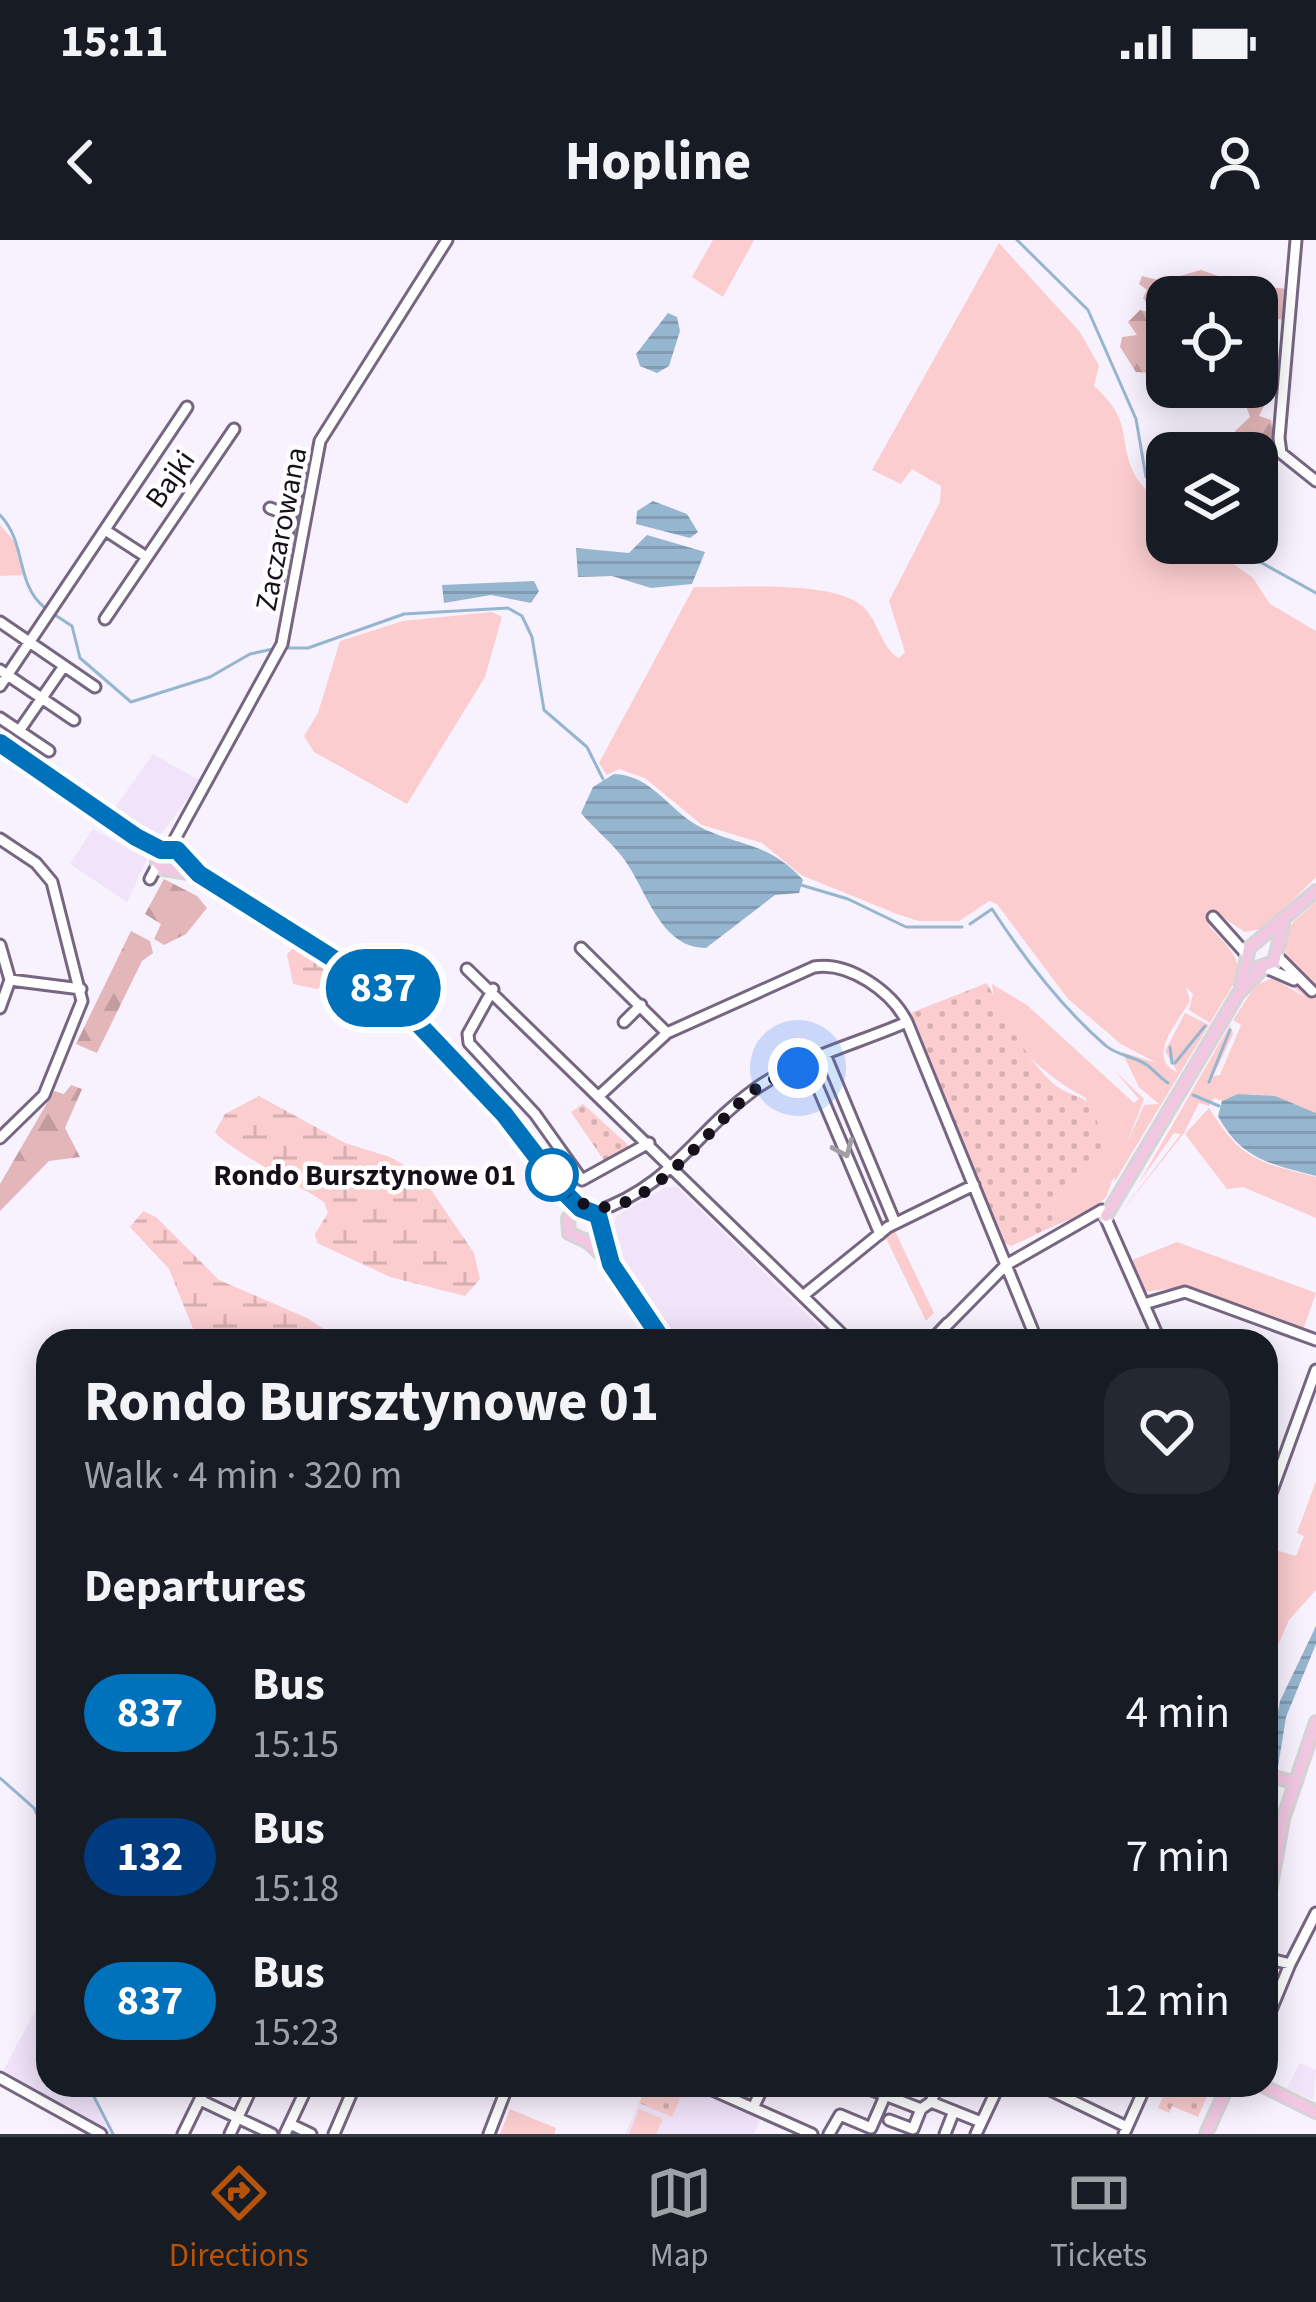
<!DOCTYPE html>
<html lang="en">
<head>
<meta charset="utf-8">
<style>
  body { margin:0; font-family:"Source Sans 3",sans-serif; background:#242831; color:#f1f3f6; height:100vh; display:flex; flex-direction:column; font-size:45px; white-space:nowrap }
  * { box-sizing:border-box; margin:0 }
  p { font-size:39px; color:#9ea1a6 }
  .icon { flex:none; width:66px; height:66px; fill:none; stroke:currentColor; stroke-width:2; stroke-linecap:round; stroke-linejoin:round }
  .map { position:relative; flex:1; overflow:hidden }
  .details { position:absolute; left:36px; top:1089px; width:1242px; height:768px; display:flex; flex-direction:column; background:#171b24; border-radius:36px; box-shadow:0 6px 30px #0003 }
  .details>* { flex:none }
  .badge { padding:0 24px; border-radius:39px; font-size:42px; line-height:78px }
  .controls { position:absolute; left:1146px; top:36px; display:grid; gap:24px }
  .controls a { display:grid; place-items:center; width:132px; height:132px; border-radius:24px; background:#171b24; box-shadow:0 6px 30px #0003; font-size:60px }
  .you { position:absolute; width:60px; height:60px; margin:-30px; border:9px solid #fff; border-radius:50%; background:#1a73e8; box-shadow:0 0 0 18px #1a73e833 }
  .map>.badge { position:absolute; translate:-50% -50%; box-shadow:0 0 0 6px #fff }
  h2 { padding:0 48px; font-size:45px; line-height:108px }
  .round { display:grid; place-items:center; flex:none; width:126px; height:126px; border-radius:36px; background:#242831 }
  .head { display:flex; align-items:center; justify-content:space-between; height:204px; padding:0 48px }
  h1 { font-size:57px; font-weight:700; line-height:90px }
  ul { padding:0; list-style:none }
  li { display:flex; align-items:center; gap:36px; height:144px; padding:0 48px }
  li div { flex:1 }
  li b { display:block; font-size:45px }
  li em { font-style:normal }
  li .badge { min-width:132px; font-weight:700; text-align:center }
  .status { display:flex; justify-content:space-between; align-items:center; height:84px; padding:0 60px; background:#171b24; direction:ltr }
  .status svg { height:33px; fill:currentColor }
  header { display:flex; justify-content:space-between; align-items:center; height:156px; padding:0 48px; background:#171b24; font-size:54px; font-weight:700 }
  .menu { display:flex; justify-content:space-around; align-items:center; height:168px; border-top:3px solid #363941; background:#171b24; font-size:33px; color:#9ea1a6 }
  .menu a { display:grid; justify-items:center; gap:6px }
  .menu .active { color:#b45309 }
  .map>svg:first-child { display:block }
  .built { fill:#f0e3fa }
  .green { fill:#fbcdcf }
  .forest { fill:url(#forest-firs) }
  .wetland { fill:url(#wetland-marsh) }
  .park { fill:url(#park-dots) }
  .water { fill:url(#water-rules) }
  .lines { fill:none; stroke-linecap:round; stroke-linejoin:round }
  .stream { stroke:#96b6d0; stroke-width:3 }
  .minor-casing { stroke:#766682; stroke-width:15 }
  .major-casing { stroke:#d5d4d6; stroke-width:16 }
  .minor { stroke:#fff; stroke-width:9 }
  .major { stroke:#f2c7e2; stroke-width:10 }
  .oneway { stroke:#a29fa4 }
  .line-casing { stroke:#fff; stroke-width:27 }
  .line { stroke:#0072bc; stroke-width:18 }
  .walk { stroke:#16101b; stroke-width:12; stroke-dasharray:0 21.6 }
  .stop-dot { fill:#fff; stroke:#0072bc; stroke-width:6 }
  .labels { text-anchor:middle; stroke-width:9; stroke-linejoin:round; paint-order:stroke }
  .street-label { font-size:30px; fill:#16101b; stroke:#fff }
  .stop-label { font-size:30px; font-weight:bold; fill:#16101b; stroke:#fff; text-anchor:end }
</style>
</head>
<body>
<div class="status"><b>15:11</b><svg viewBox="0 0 49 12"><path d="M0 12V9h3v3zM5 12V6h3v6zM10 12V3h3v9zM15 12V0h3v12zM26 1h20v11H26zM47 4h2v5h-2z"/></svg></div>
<header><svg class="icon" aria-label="back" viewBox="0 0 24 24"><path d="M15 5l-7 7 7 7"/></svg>Hopline<svg class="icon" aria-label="person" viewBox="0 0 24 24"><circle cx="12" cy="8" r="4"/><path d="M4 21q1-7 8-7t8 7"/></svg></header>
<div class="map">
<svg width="1316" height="1894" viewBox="0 0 1316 1894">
  <defs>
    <pattern id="forest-firs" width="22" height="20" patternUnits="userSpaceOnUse" patternTransform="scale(3)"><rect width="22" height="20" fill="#e3b7b9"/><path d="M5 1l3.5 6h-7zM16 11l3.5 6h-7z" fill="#c29c9e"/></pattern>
    <pattern id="wetland-marsh" width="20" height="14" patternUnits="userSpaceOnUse" patternTransform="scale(3)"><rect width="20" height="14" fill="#fbcdcf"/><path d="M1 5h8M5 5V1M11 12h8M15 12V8" fill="none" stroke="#d6afb1"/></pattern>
    <pattern id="park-dots" width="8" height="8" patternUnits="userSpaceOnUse" patternTransform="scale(3)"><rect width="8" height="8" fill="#fbcdcf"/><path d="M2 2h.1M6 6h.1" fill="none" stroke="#d6afb1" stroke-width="1.8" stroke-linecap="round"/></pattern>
    <pattern id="water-rules" width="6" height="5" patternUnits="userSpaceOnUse" patternTransform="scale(3)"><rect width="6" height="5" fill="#96b6d0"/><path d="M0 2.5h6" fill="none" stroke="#819bb2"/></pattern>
  </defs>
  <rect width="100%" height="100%" fill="#f8f1fe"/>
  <path class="built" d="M153 514 200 541 159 597 115 568Z
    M93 589 147 619 127 662 70 624Z
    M666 947H677L834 1101H677L611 1004 616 976Z
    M42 1758 48 1761V1845H87L108 1891 2 1833Z
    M1300 1823 1316 1830 1313 1860 1287 1848Z
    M647 1845H681L760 1879 754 1894H625Z"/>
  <path class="green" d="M713 0H754L723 57 692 37Z
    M999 3 1080 92 1099 126 1094 146C1137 184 1115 203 1138 240 1145 251 1158 259 1167 267V303H1205L1253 338 1270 364 1316 391V637L1265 688 1245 692 1216 673 1211 680 1234 702 1207 684C1253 731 1242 728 1210 783L1189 770 1193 754 1186 747 1190 761C1177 783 1145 818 1178 833L1165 811 1185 773 1209 785 1115 941 1113 935 1144 865 1159 864 1116 828 1139 847 1122 812 1157 823 1121 804 1068 759 997 664 989 661 959 681H919L897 674 801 635 762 603 702 585 645 538 619 529 607 535 599 523 694 347C737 348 828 340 861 365 879 379 880 408 899 418L905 412 889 361 940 262 941 246 912 229 901 244 872 230Z
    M0 285 15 302 23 335 0 336Z
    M492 372 502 377 485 437 407 564 314 512 304 496 318 473 340 401 403 381Z
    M1316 662V873C1285 860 1254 846 1222 861L1214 858 1209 866 1199 863 1184 893 1115 980 1181 894 1174 893 1139 943 1230 785 1233 794 1213 836 1220 835 1241 785 1233 780 1256 745 1273 738 1306 758 1281 736 1309 753 1314 747 1288 725 1283 700 1293 682Z
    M992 744 1027 765 1134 863 1139 859 1114 830 1144 859 1106 957 1091 971 1054 986C1044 952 1078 936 1102 917L1086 858C1045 837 995 794 992 744Z
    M1209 868C1242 921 1258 922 1316 937V978L1243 947 1227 949 1185 894Z
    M894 989 934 1073 926 1081 885 996Z
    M1177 1002 1316 1053 1303 1090 1187 1046 1145 1052 1132 1020Z
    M1316 1241V1350L1289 1380 1266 1433V1307L1296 1316 1304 1296 1297 1293Z
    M510 1869 556 1888 554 1894H500Z
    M639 1869 663 1879 656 1894H629Z"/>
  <path class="forest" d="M1201 30 1244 45 1289 49 1286 80 1257 77V57H1167V68L1151 69 1143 58 1147 50 1139 44 1142 36 1162 41Z
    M1140 70 1167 76V87H1153L1149 94 1167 106 1163 124 1154 133 1136 132 1120 107 1122 97 1137 95 1128 82Z
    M1257 146 1266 149 1268 158 1259 176 1271 180 1278 207 1228 209 1224 205 1241 200 1235 191 1250 177 1242 154 1229 147Z
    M164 639 197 656 207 668 186 694 164 705 154 699 161 684 145 674Z
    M131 691 150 701 153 713 142 721 97 813 76 804Z
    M71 845 82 849 65 888 80 917 49 921 0 971V944L54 851 64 854Z"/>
  <path class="wetland" d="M294 708 326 731 325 743 317 749 293 744 287 714Z
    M259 856 345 903 390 917 421 935 474 1013 480 1039 465 1056 390 1037 317 1003 315 994 328 973 324 962C302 947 226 908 215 892L225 874Z
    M143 971 156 977 219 1040 307 1078 342 1101H198L169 1029 130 987Z"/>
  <path class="park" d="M987 743C1003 774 1018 805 1042 832 1078 875 1096 833 1102 917 1078 936 1044 952 1054 986L1011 1006 1004 1003 908 774Z
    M583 864 626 903 631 910 607 925 571 872Z
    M647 1845 685 1847 672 1877 639 1863Z
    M1168 1845H1212L1198 1877 1172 1866 1169 1873 1158 1868Z"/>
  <path class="water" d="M668 73 677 77 680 91 669 126 657 133 640 126 636 114Z
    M653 261 687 274 698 292 690 298 636 284 637 271Z
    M647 295 705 312 692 344 651 348 612 336 578 337 576 308 629 313Z
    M534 341 539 351 531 363 491 355 444 363 442 345Z
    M614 534C646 535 663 560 686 578 727 608 764 596 803 640L799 653 775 655 706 708C661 708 647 652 626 622 614 604 595 590 581 573L593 547Z
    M1238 854 1275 856 1316 873V936C1270 924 1241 919 1218 876L1222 861Z
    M1316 1386V1404L1286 1477 1277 1533 1267 1531 1280 1461Z"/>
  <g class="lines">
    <path class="stream" d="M1017 0 1088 70 1136 179 1146 237 1167 249
      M0 275C27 303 15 343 44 367
      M1226 303 1316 353
      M55 375 72 386 80 418 131 462 210 437 250 414 273 409
      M286 408H308L404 374 508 368 522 376 532 397 544 470 587 507 603 539
      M801 645 848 659 906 687H962
      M970 684 992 669C1024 718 1060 766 1105 805 1117 816 1134 816 1147 825 1154 830 1160 838 1168 843
      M1170 807 1172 823
      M1175 823 1205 786
      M1209 842 1230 790
      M1193 855 1219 866
      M0 1538 34 1568 48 1599
      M88 1845 113 1894"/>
    <defs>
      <path id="minor" d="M1296 0 1279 198 1281 213 1316 241
        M270 268 291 276
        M105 290 145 316
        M278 340 303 214
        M105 379 234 189
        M0 382 95 447
        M0 430 74 480
        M0 446 187 167
        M0 478 49 511
        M19 491 64 426
        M0 599 36 623 52 642 82 761 44 855 0 898
        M170 608 282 404 320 201 447 0
        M150 639 158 624
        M1213 677 1247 715
        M0 705 10 740 0 768
        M581 708 667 793
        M1276 715 1312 751
        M1266 728 1294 740
        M467 729 849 1101
        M10 740 81 749
        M493 749 468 794 469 803 535 874 582 940 649 903
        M624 782 641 765
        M826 817 895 983
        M808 824 880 994
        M600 855 667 793 814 727C849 721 892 752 907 782
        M595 972C672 946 694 893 755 849 797 819 859 803 907 782L1037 1101
        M804 1055 888 987 974 945
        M1144 1064 1185 1052 1316 1100
        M946 1086 1006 1025 1102 970 1160 1101
        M931 1101 948 1083
        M1266 1267 1316 1130
        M1266 1718 1290 1724 1316 1673
        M1266 1782 1290 1724
        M0 1838 101 1894
        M701 1845 812 1894
        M859 1845 921 1869 931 1862 981 1882
        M1040 1845 1127 1887
        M200 1860 272 1894
        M931 1862 938 1845
        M753 1868 764 1845
        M889 1880 913 1889 921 1869
        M290 1884 311 1894
        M183 1894 207 1845
        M230 1894 253 1845
        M285 1894 308 1845
        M334 1894 355 1845
        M489 1894 508 1845
        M829 1894 840 1875 871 1888 885 1856
        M945 1894 954 1871
        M976 1894 999 1845
        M1124 1894 1146 1845"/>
      <path id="major" d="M0 503 161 610
        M181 621 391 755 504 874 580 968
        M177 628V611L161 610 157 622 163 629 195 634
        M1256 728 1274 722 1283 685
        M1241 745 1249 708 1316 651
        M1106 976 1238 754 1262 729
        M588 1002 599 994 601 982 595 972 580 968 568 978 569 993 588 1002 611 1024 663 1101
        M1266 1535 1293 1542
        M1266 1673 1283 1579 1316 1482
        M1261 1845 1316 1872
        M1206 1894 1228 1845"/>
    </defs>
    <use href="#minor" class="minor-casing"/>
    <use href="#major" class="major-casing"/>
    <use href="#minor" class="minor"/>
    <use href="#major" class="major"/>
  </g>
  <defs><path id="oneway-chevron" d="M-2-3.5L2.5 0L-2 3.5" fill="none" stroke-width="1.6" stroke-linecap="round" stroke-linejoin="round" transform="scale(3)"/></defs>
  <use class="oneway" href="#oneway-chevron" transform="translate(844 909) rotate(67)"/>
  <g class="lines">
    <defs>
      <path id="line" d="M0 503 136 597 161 610H177L199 634 391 755 504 874 563 951 580 968 598 975 611 1024 663 1101"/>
    </defs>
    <use href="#line" class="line-casing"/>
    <use href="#line" class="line"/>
    <path class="walk" d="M552 935C612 1026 696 900 748 855 762 843 780 836 798 828"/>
  </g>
  <circle class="stop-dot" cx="552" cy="935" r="24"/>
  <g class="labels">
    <g class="street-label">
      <text transform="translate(170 239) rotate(-55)" y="10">Bajki</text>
      <text transform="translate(281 289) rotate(-79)" y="10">Zaczarowana</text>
    </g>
    <g class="stop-label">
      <text x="516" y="945">Rondo Bursztynowe 01</text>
    </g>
  </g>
</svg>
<div class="controls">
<a><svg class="icon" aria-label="locate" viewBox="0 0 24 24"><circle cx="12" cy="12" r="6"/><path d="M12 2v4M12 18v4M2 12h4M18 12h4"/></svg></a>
<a><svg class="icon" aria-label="layers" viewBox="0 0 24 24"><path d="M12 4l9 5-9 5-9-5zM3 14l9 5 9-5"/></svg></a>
</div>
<div class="you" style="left:798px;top:828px"></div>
<b class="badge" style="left:383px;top:748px;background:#0072bc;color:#fff">837</b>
<section class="details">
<div class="head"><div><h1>Rondo Bursztynowe 01</h1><p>Walk · 4 min · 320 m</p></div><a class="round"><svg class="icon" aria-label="heart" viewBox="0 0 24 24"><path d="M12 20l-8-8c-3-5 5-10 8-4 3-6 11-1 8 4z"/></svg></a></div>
<h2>Departures</h2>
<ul>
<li><span class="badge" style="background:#0072bc;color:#fff">837</span><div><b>Bus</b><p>15:15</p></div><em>4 min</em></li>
<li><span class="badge" style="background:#003b80;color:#fff">132</span><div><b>Bus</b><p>15:18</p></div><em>7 min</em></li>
<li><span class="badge" style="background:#0072bc;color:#fff">837</span><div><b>Bus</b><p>15:23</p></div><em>12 min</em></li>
</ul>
</section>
</div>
<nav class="menu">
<a class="active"><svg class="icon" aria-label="directions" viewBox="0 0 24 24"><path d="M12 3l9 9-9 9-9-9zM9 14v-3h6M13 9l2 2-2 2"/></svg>Directions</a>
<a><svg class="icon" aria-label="map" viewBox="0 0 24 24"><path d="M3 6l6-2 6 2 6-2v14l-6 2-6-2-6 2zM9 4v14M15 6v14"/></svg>Map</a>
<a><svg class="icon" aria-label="tickets" viewBox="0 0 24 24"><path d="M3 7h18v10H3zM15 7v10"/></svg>Tickets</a>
</nav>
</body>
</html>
